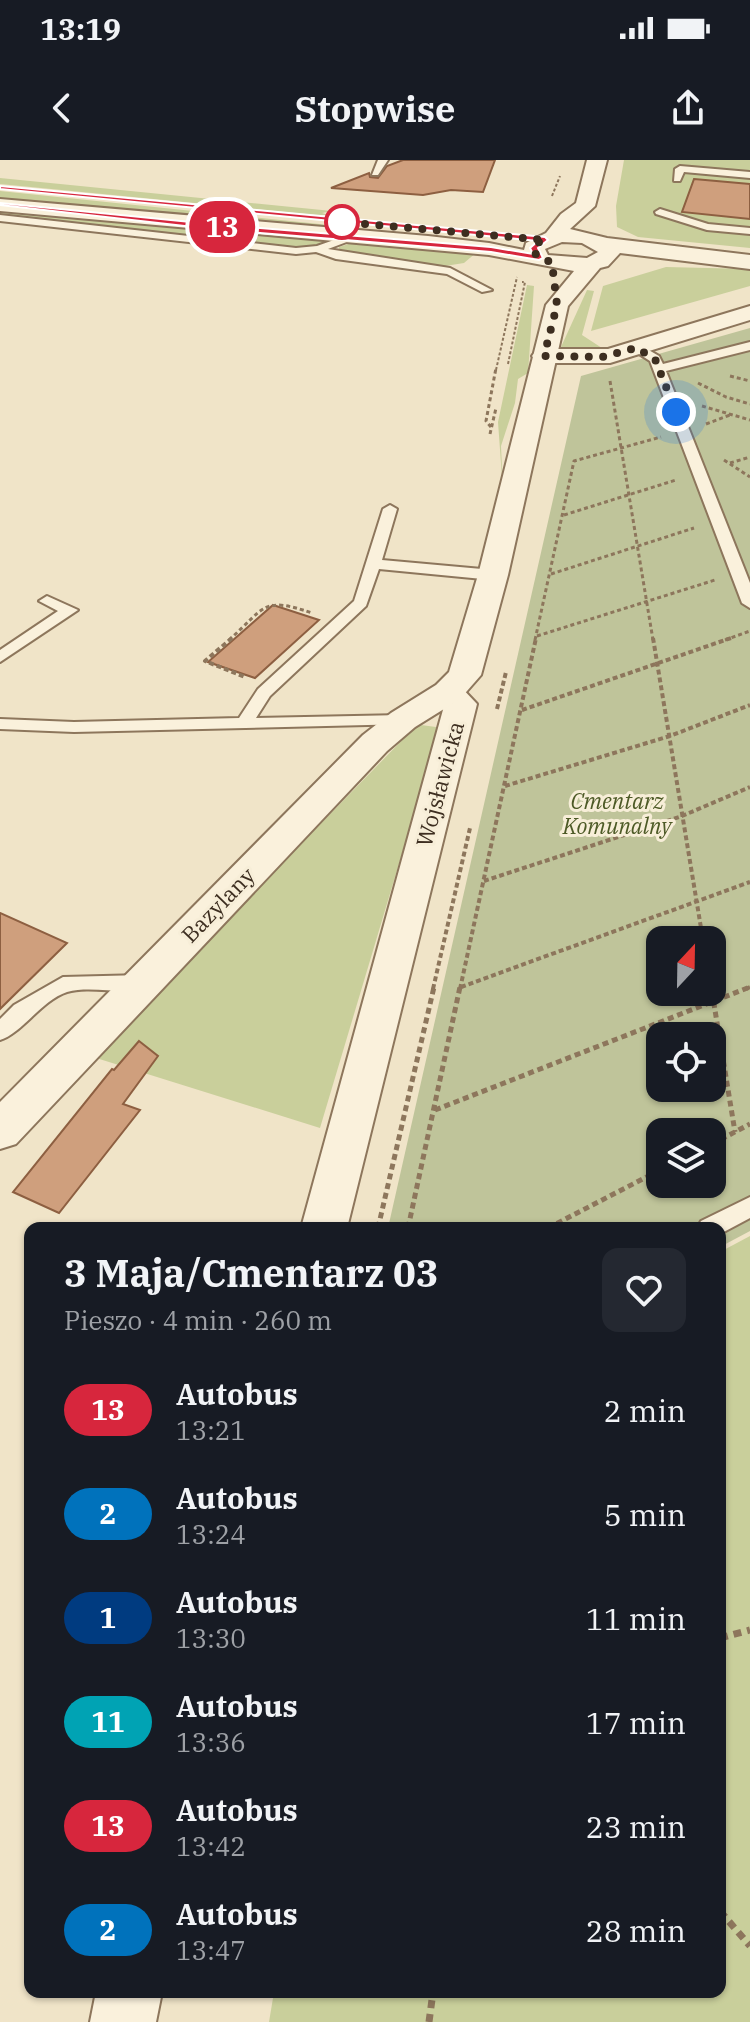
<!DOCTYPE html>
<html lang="pl">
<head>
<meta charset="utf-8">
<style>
  body { margin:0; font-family:"IBM Plex Serif",serif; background:#242831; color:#f1f3f6; height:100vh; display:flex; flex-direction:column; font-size:30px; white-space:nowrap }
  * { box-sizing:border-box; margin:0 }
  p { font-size:26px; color:#9ea1a6 }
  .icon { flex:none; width:44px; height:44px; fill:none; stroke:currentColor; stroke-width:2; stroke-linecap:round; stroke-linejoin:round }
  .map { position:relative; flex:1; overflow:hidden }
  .details { position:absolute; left:24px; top:1062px; width:702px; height:776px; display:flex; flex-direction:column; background:#171b24; border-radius:16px; box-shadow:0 2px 6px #0004 }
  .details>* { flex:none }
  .badge { padding:0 16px; border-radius:26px; font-size:28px; line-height:52px }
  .needle { width:52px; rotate:22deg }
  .tools { position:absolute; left:646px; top:766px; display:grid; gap:16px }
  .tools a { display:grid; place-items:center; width:80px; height:80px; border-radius:16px; background:#171b24; box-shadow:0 2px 6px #0004; font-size:40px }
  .you { position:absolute; width:40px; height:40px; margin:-20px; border:6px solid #fff; border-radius:50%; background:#1a73e8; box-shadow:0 0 0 12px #1a73e833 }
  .map>.badge { position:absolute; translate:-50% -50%; box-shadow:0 0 0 4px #fff }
  .round { display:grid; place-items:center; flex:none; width:84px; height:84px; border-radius:16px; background:#242831 }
  .head { display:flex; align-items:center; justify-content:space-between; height:136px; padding:0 40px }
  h1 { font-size:38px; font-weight:700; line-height:60px }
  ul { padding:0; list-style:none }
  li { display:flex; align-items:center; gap:24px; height:104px; padding:0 40px }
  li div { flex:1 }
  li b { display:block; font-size:30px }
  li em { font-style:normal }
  li .badge { min-width:88px; font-weight:700; text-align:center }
  .status { display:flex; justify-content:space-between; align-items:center; height:56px; padding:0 40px; background:#171b24; direction:ltr }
  .status svg { height:22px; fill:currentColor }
  header { display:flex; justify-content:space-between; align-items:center; height:104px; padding:0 40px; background:#171b24; font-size:36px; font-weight:700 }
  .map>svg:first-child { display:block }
  .green { fill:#c9cf9b }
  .cemetery { fill:#bfc49a; fill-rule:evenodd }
  .building { fill:#cf9f7d; stroke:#8d5f41; stroke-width:2 }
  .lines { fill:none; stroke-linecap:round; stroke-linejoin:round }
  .service-casing { stroke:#8d765c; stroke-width:4 }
  .minor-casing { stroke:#8d765c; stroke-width:4 }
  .tertiary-casing { stroke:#8d765c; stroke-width:4 }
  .path-far4 { stroke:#8d765c; stroke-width:2; stroke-dasharray:3 2; stroke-linecap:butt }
  .path-far3 { stroke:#8d765c; stroke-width:3; stroke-dasharray:4 3; stroke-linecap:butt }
  .path-far2 { stroke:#8d765c; stroke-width:4; stroke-dasharray:5 3; stroke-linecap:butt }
  .path-far1 { stroke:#8d765c; stroke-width:5; stroke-dasharray:6 4; stroke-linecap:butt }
  .path { stroke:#8d765c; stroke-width:7; stroke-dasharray:8 6; stroke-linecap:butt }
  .service { fill:#faf1dc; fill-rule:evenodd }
  .minor { fill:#faf1dc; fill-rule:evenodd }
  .tertiary { fill:#faf1dc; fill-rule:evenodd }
  .line { fill:#d7263d; stroke:#fff; stroke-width:2 }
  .walk { stroke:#3d2e20; stroke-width:8; stroke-dasharray:0 14.4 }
  .stop-dot { fill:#fff; stroke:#d7263d; stroke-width:4 }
  .labels { text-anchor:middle; stroke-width:6; stroke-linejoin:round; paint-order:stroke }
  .street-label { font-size:22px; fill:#3d2e20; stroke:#f7eed8 }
  .park-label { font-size:22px; font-style:italic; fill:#4d5a26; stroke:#f7eed8 }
</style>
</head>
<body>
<div class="status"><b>13:19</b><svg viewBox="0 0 49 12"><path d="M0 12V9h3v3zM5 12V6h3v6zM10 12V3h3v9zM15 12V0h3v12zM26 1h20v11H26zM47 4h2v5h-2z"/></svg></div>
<header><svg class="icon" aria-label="back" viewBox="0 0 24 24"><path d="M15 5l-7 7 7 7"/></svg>Stopwise<svg class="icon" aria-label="share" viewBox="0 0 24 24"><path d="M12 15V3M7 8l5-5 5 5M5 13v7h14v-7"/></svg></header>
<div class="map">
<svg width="750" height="1862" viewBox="0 0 750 1862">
  <rect width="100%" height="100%" fill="#f0e4c8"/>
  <path class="green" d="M624 0H750V88L638 77 617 67 616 46Z
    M0 18 332 51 322 53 329 55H316L0 24Z
    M0 31 484 81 482 84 0 41Z
    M0 49 325 80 327 82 311 87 292 88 0 55Z
    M355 82 477 92 464 103 445 106 339 91V87Z
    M666 107 750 109V126L591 171 603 126Z
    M527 125 534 126 528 213 518 219 515 243 501 286 503 331 498 262Z
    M587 130 594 131 582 175 605 190H566L561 187Z
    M421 565 436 567 438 573 320 968 93 897 413 569Z
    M750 1076V1862H269L274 1832H720V1092Z"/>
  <path class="cemetery" d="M750 168V1071L720 1087V1068H388L581 216ZM660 780H712V832H660ZM660 876H712V928H660ZM660 972H712V1024H660Z"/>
  <path class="building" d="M403 0H495L483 32 451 30 423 35 331 28 369 13 370 17 378 18 387 6Z
    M694 19 750 24V59L682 52Z
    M273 445 319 460 255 518 208 502Z
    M0 753 67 783 0 849Z
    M139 881 158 896 123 944 140 950 59 1053 13 1032 112 909 114 910Z"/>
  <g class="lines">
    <defs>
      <path id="service" d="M378 0H388L378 15H372Z
        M680 6 750 12V18L684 12 680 21H674L675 9Z
        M660 49 708 64 750 68V74L707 70 656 54 655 52Z
        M0 55 296 88 317 86 348 75 352 76V80L328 89 450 108 492 130 482 132 447 114 336 99 316 92 296 94 0 61Z
        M750 182V190L666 211 750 423V448L742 443 650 201 630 188 640 185 659 196 663 204Z
        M390 345 397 349 382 400 493 410 501 415 493 420 379 409 366 446 270 536 256 558 403 555 412 560 409 564 74 572 0 569V559L74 562 239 558 258 529 354 441 383 349Z
        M47 436 78 450 0 502V490L58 451 39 441Z
        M143 815 150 818 153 823 150 828C124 836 93 825 67 832 42 840 21 874 0 880V859L14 845 63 817Z
        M750 1037V1058L720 1074V1068H697L701 1061Z"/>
      <path id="minor" d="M750 146V160L610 203H544L536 201 532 196 536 191 544 189H608Z
        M448 522 459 525 477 544 347 1068H301L444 546 432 532 437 525Z
        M96 1832H162L156 1862H90Z"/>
      <path id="tertiary" d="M587 0H607L595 46 570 69 607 78 750 95V109L620 93 608 106 600 108 568 146 508 415 481 515 460 539 415 567 387 591 16 984 0 989V942L363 575 391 553 436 525 449 512 478 415 546 145 574 111 489 95 0 51V39L428 76 489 83 524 90 526 83 546 73 561 54 576 43ZM562 82 582 83 598 92 587 98 548 95 545 89Z"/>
    </defs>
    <use href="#service" class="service-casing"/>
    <use href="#minor" class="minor-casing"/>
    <use href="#tertiary" class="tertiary-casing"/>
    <path class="path-far4" d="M552 36 560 16
      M508 204 525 122H522
      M496 210 517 117"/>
    <path class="path-far3" d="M730 216 750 221
      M610 221 653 480
      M698 223 726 237 750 244
      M702 246 750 260
      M706 264 730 255
      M491 267 486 261 496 208
      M490 274 496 248
      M724 300 750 317
      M730 303 750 297
      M564 355 676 320
      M551 414 694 368
      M537 476 715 420
      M229 480C266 447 262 436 312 453
      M535 480 574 301 661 277
      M725 480 750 471"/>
    <path class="path-far2" d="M232 478 205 501 245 517
      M653 478 703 780
      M497 549 506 512
      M522 550 731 478
      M505 626 670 576 750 545
      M484 721 682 656 750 627
      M461 827 750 722
      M433 829 470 668
      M460 829 536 478
      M746 829 750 827"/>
    <path class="path-far1" d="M712 832 735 972
      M435 950 750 827
      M712 984 750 964
      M378 1068 434 827
      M408 1068 460 827
      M548 1068 660 1010"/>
    <path class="path" d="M720 1478 750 1470
      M720 1751 750 1786
      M429 1862 433 1832"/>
    <use href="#service" class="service"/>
    <use href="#minor" class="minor"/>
    <use href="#tertiary" class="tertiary"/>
  </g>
  <path class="line" d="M0 26 545 77 548 80 538 88 543 98 539 100 491 92 211 69 0 45V43L211 64 491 87 533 94 530 88 538 81 0 29Z"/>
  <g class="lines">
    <path class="walk" d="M342 62 332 61 545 80 537 83 534 93 552 103 557 145 544 196 602 197 636 188 655 199 676 252"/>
  </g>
  <circle class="stop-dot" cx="342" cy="62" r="16"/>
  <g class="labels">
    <g class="street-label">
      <text transform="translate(440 624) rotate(-75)" y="8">Wojsławicka</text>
      <text transform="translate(218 745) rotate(-46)" y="8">Bazylany</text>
    </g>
    <g class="park-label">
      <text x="617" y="649">Cmentarz<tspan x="617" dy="25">Komunalny</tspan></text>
    </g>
  </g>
</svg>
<div class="tools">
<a><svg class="needle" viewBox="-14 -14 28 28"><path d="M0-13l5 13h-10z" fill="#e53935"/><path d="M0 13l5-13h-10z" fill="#9ea1a6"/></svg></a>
<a><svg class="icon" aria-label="locate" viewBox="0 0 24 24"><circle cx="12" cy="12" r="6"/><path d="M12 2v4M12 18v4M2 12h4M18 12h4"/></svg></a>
<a><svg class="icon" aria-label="layers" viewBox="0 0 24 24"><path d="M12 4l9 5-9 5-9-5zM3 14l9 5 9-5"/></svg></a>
</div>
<div class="you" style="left:676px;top:252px"></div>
<b class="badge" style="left:222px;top:67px;background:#d7263d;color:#fff">13</b>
<section class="details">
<div class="head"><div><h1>3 Maja/Cmentarz 03</h1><p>Pieszo · 4 min · 260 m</p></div><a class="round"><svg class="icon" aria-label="heart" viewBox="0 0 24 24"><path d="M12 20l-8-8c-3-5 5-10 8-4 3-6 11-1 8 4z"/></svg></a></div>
<ul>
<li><span class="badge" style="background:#d7263d;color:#fff">13</span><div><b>Autobus</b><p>13:21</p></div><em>2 min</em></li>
<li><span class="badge" style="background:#0072bc;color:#fff">2</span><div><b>Autobus</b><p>13:24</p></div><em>5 min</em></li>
<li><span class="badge" style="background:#003b80;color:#fff">1</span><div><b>Autobus</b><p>13:30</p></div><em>11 min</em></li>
<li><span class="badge" style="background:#00a3b4;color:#fff">11</span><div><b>Autobus</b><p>13:36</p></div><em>17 min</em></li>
<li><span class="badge" style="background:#d7263d;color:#fff">13</span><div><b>Autobus</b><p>13:42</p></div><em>23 min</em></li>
<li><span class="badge" style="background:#0072bc;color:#fff">2</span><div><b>Autobus</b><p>13:47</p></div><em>28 min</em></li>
</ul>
</section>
</div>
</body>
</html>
